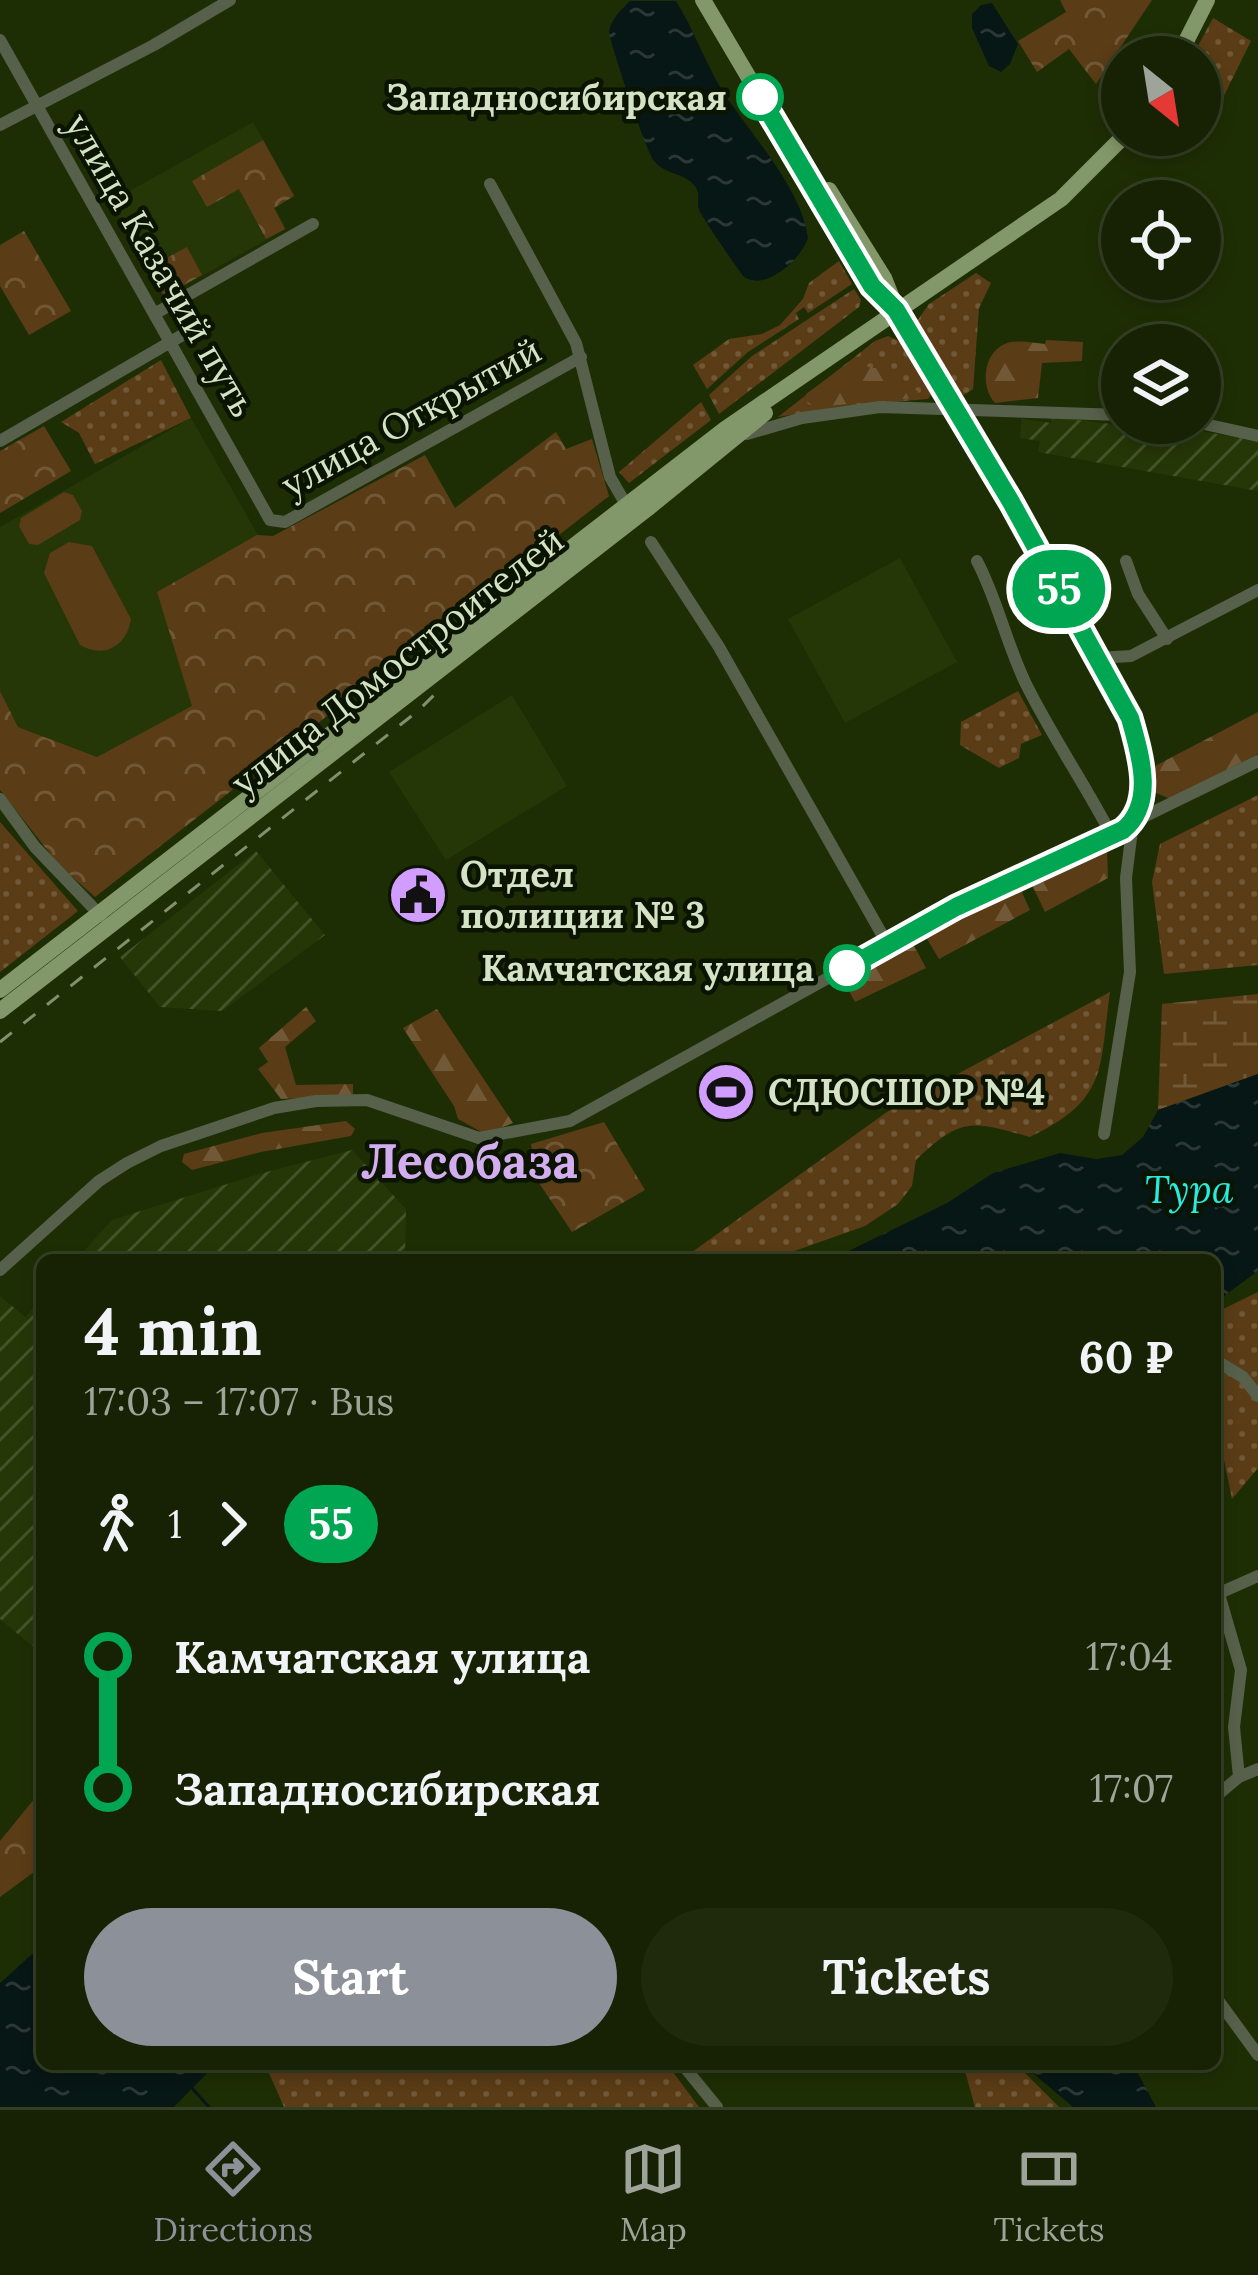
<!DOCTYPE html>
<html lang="en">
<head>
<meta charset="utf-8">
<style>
  body { margin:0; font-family:Lora,serif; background:#1f2a0d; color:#f1f3f6; height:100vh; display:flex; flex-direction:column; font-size:45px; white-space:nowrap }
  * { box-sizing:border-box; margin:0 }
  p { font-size:39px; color:#9ea49a }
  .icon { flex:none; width:66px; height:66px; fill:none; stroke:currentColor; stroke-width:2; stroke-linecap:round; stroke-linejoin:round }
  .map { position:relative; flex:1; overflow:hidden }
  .panel { position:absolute; left:36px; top:1254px; width:1185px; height:816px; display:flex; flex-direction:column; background:#162203; border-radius:18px; box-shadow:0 6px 18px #0003,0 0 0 3px #353f25 }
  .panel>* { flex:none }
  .badge { padding:0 24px; border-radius:39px; font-size:42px; line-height:78px }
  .needle { width:78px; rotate:150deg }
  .buttons { position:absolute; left:1101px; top:36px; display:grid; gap:24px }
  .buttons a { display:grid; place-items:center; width:120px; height:120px; border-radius:50%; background:#162203; box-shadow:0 6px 18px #0003,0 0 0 3px #353f25; font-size:60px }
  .map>.badge { position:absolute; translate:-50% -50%; box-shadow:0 0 0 6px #fff }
  .legs { display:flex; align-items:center; gap:18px; height:132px; padding:0 48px; font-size:39px }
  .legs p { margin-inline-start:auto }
  .overview { display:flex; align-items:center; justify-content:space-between; height:204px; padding:0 48px }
  h1 { font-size:66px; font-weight:700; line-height:90px }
  .cta { display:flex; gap:24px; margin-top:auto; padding:24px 48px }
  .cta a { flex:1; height:138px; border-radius:72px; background:#8c9099; color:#fff; font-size:48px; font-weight:700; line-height:138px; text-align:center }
  .cta a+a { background:#1f2a0d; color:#f1f3f6 }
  ul { padding:0 48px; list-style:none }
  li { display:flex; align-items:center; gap:42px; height:132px; font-size:45px }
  li i { display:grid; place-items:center; width:18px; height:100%; margin:0 15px; background:currentColor }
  li i::after { content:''; width:30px; height:30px; margin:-15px; border:9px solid; border-radius:50%; background:#162203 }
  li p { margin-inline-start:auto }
  li:first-child i { background:linear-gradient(#0000 50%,currentColor 0) }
  li:last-child i { background:linear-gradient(currentColor 50%,#0000 0) }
  .tabs { display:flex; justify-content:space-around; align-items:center; height:168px; border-top:3px solid #353f25; background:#162203; font-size:33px; color:#9ea49a }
  .tabs a { display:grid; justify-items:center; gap:6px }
  .tabs .selected { color:#8c9099 }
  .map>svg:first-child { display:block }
  .built { fill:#253707 }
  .industrial { fill:url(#industrial-furrows) }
  .grass { fill:url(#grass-dots) }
  .forest { fill:url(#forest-firs) }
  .wetland { fill:url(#wetland-marsh) }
  .park { fill:url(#park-crowns) }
  .pitch { fill:#5a3c16 }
  .water { fill:url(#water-ripples) }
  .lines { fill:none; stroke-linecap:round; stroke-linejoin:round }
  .stream { stroke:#071715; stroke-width:3 }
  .minor { stroke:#56604a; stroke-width:12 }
  .major { stroke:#83986a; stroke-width:16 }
  .rail { stroke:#81906d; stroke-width:3; stroke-dasharray:15 15; stroke-linecap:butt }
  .line-1-casing { stroke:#fff; stroke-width:27 }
  .line-1 { stroke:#00a651; stroke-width:18 }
  .stop-1-dot { fill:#fff; stroke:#00a651; stroke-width:6 }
  .labels { text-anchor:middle; stroke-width:9; stroke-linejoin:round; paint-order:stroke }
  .stop-label { font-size:36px; font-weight:bold; fill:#d4e2c5; stroke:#0b1401; text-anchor:end }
  .street-label { font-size:36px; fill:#d4e2c5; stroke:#0b1401 }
  .poi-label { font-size:36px; font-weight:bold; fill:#d4e2c5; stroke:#0b1401; text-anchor:start }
  .water-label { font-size:39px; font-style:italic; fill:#26ebdf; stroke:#0b1401 }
  .district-label { font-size:48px; font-weight:bold; fill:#d2aef1; stroke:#0b1401 }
</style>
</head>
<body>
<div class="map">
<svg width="1258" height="2107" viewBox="0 0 1258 2107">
  <defs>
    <pattern id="industrial-furrows" width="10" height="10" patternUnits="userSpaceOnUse" patternTransform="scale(3)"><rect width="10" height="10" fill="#253707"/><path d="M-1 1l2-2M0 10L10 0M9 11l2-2" fill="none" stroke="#44542a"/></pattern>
    <pattern id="grass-dots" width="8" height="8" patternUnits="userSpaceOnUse" patternTransform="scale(3)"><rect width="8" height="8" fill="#5a3c16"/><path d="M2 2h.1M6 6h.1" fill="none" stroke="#715836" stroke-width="1.8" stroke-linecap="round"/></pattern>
    <pattern id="forest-firs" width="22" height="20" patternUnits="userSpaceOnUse" patternTransform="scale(3)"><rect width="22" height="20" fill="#5a3c16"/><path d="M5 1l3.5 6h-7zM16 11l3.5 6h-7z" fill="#715836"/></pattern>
    <pattern id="wetland-marsh" width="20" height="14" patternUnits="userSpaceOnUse" patternTransform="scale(3)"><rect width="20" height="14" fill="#5a3c16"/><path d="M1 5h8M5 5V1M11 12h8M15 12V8" fill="none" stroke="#715836"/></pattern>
    <pattern id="park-crowns" width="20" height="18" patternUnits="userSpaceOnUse" patternTransform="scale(3)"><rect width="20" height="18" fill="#5a3c16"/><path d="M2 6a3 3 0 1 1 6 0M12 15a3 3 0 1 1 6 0" fill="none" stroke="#715836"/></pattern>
    <pattern id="water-ripples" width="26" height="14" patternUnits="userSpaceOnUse" patternTransform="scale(3)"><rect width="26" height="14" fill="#071715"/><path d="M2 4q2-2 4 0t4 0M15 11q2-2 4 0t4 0" fill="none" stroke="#2a3836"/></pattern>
  </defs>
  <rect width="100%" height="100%" fill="#1e2e04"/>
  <path class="built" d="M253 122 295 196 275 208 286 229 164 297 110 202Z
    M191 418 258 535 157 592 193 706 97 757 18 727 0 691V527Z
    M900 558 957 662 845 723 788 619Z
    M512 695 567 786 446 860 389 772Z"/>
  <path class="industrial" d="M1053 417 1119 425 1154 423 1258 441V491L1038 452 1040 441 1020 438 1022 419 1051 423Z
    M256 851 325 935 222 1011 160 1007 120 957Z
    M352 1150 406 1209 405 1260H76L112 1220 259 1174Z
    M0 1296 25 1317 42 1298V1654L0 1619Z"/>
  <path class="grass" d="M1213 18 1251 41 1211 122 1200 116V57H1192Z
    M839 261 852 284 808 313 804 307 796 313 799 319 748 352 707 389 693 365 729 339 762 334 780 325 803 299 809 283Z
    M976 273 991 283 979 308 973 389 964 395C943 383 921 344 917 321L929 304Z
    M854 289 861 300 859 307 719 414 709 395 752 356Z
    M888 336 907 345 934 390 928 399 842 406 778 417 875 341Z
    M161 360 191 418 95 464 79 433 61 422Z
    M701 402 711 420 629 483 619 472Z
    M1018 691 1042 735 1021 744 1019 758 999 768 960 745 961 722Z
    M1258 795V965L1164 974 1152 882 1160 844Z
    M0 822 78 911 0 972Z
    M1110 992C1099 1069 1109 1099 1030 1137 973 1121 961 1116 916 1160L912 1186 898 1204 865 1226 769 1260H681L887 1112Z
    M1258 1292V1468L1232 1499 1215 1416V1313Z
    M265 2064H667L699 2107H284Z
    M963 2064H1016L1059 2107H975Z"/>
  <path class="forest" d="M1046 340 1083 342 1082 361 1042 363 1038 398 995 403C980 387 983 353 1005 344 1015 339 1033 343 1045 344Z
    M847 364 882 369 892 383 918 391 915 398 815 407 805 400 806 394Z
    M1258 712V754L1170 799 1152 791 1155 766Z
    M1107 848 1108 878 1045 912 1031 883Z
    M1019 886 1030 910 939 959 923 932Z
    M911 940 926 968 855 1002 843 980Z
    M306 1007 316 1021 285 1047 296 1085 353 1084V1095L281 1099 258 1069 268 1062 259 1048Z
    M437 1009 513 1123 485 1134 458 1119 454 1106 403 1028Z
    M346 1121 355 1129 351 1136 261 1152 192 1170 182 1162 184 1154 262 1133Z"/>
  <path class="wetland" d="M1258 994V1074L1158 1110 1162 1004Z"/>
  <path class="park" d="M1060 0H1152L1096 84 1069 49 1037 72 1018 41 1066 12Z
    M263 140 294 196 274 208 285 229 266 239 239 189 207 207 192 181Z
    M24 231 71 311 29 335 0 286V245Z
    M187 247 202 275 164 296 143 260 156 253 161 261Z
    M44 426 71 471 0 513V451Z
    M556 432 566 449 592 439 609 496 95 897 59 865 0 790V691L18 727 97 757 192 706 157 592 257 535 273 536 425 455 455 508Z
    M604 1122 645 1190 572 1232 537 1180 531 1144Z
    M35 1798 42 1804V1866L0 1897V1841Z"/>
  <path class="pitch" d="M64 492 73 495 82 511 80 520 38 545 29 544 19 526 21 518Z
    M69 542 92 546 131 619C127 646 104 659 80 645L44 573 50 553Z"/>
  <path class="water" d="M630 1H676C693 28 703 57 719 85 746 130 801 185 808 238 802 258 766 292 744 277 740 273 700 214 699 210 696 200 702 193 693 184 683 173 664 174 654 161 647 154 608 38 609 31 612 18 621 10 630 1Z
    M992 3 1018 44 1010 64 1001 72 989 66 972 28V14L981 5Z
    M1258 1074V1271L1224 1296 1215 1297V1260H830L947 1203 993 1173 1060 1153 1096 1159 1122 1155 1143 1137 1158 1110Z
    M42 1945V2064H216L174 2107H0V1983Z
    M1022 2064H1133L1156 2107H1073Z"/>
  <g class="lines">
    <path class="stream" d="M192 2088 209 2107"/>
    <path class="minor" d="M0 40 270 520 285 522 581 357
      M0 125 154 45 230 0
      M490 184 576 343 610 477 628 508
      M896 310 1011 502 1118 694 1130 718 1141 757 1143 791 1133 822 1126 878 1130 972 1104 1134
      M156 313 313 224
      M1200 423 1258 436
      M747 434 802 418 880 407 1122 415
      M0 441 186 333
      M651 542 719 647 888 945
      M977 561C997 599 1006 642 1025 682 1051 735 1085 784 1112 836
      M1126 561 1138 594 1167 639
      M1098 658 1131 656 1258 590
      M0 799 35 847 101 916
      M0 1270 99 1181 127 1163 161 1146 274 1108 316 1101 367 1100 479 1138 570 1121 956 907 1112 836 1133 822 1258 761
      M1215 1360 1243 1377 1258 1396
      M1219 1594 1241 1670 1234 1727 1239 1777
      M1215 1595 1258 1576
      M1215 1797 1239 1777 1258 1769
      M1215 1996 1258 2055
      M682 2064 717 2107"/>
    <path class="major" d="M703 0 872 286 896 310
      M1178 57 1207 0
      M829 190 884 278 894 303
      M0 990 725 429 1061 199 1125 135
      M0 1011 647 509 765 413"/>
    <path class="rail" d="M0 1042 419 710 438 691"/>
  </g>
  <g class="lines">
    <defs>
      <path id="line-1" d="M760 97 872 286 896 310 1011 502 1130 718C1140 754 1156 803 1123 830L956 907 847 968"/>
    </defs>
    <use href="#line-1" class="line-1-casing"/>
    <use href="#line-1" class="line-1"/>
  </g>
  <defs>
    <symbol id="civic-disc" viewBox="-11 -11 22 22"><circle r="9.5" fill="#d19dfe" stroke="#0b1401"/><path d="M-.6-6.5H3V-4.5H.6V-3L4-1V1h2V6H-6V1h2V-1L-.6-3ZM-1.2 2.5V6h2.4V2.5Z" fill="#111"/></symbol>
    <symbol id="stadium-disc" viewBox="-11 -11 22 22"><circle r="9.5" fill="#d19dfe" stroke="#0b1401"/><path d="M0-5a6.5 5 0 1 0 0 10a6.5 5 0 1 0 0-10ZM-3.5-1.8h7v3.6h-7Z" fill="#111"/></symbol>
  </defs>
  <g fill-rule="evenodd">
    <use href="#civic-disc" x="385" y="862" width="66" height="66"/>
    <use href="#stadium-disc" x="693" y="1059" width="66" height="66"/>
  </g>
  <g class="stop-1-dot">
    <circle cx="760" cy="97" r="21"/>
    <circle cx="847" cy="968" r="21"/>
  </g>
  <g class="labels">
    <g class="stop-label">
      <text x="727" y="110">Западносибирская</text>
      <text x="814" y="981">Камчатская улица</text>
    </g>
    <g class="street-label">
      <text transform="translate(161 265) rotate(60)" y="13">улица Казачий путь</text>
      <text transform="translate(411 417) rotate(-29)" y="13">улица Открытий</text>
      <text transform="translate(397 661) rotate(-38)" y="13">улица Домостроителей</text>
    </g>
    <g class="poi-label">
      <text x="460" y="887">Отдел<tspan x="460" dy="41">полиции № 3</tspan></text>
      <text x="768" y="1105">СДЮСШОР №4</text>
    </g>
    <g class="water-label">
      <text x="1189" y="1203">Тура</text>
    </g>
    <g class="district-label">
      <text x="469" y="1178">Лесобаза</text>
    </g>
  </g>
</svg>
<div class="buttons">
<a><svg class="needle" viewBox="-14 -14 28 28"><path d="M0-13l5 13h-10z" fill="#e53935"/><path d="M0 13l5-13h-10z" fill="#9ea49a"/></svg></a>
<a><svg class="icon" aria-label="locate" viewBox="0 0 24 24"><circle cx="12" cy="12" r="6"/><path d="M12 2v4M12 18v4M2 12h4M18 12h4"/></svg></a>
<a><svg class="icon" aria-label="layers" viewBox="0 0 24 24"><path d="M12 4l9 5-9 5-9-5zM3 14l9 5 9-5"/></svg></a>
</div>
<b class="badge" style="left:1059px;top:589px;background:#00a651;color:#fff">55</b>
<section class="panel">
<div class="overview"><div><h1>4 min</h1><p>17:03 – 17:07 · Bus</p></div><b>60 ₽</b></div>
<div class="legs"><svg class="icon" aria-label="walk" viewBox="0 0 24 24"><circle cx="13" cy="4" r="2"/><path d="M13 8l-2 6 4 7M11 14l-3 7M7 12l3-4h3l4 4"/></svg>1<svg class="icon" aria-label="forward" viewBox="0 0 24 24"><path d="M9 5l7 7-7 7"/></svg><b class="badge" style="background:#00a651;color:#fff">55</b></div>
<ul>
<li><i style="color:#00a651"></i><b>Камчатская улица</b><p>17:04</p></li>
<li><i style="color:#00a651"></i><b>Западносибирская</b><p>17:07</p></li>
</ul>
<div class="cta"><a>Start</a><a>Tickets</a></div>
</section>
</div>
<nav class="tabs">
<a class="selected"><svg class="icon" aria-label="directions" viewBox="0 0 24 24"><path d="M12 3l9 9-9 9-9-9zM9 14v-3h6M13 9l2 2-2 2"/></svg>Directions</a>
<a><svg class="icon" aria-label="map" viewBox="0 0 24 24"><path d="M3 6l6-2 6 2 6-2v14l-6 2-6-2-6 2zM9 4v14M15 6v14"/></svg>Map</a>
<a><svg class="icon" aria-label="tickets" viewBox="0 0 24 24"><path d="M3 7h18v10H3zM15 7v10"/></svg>Tickets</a>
</nav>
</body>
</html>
